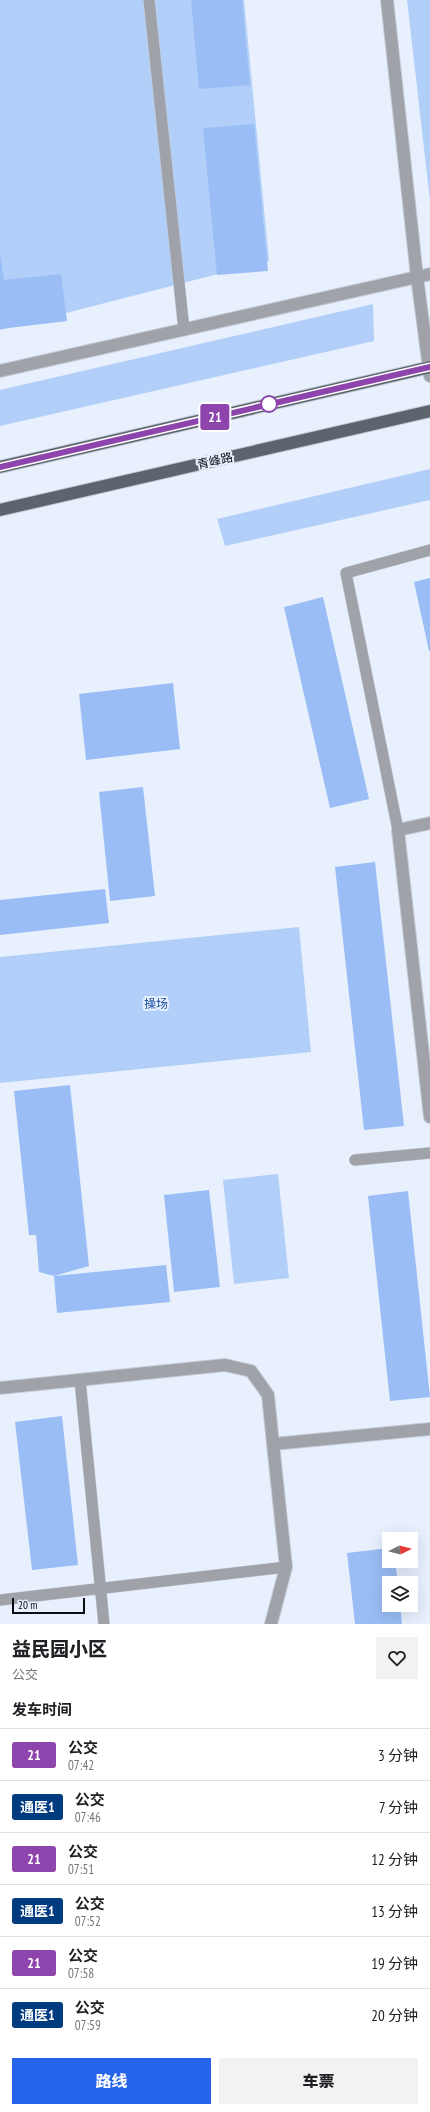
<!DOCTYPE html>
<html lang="zh">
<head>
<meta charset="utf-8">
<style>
  body { margin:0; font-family:"PT Sans Narrow","Noto Sans SC",sans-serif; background:#f2f2f2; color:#202124; height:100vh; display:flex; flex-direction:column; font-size:15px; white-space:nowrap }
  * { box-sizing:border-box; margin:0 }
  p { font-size:13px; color:#757577 }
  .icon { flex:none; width:22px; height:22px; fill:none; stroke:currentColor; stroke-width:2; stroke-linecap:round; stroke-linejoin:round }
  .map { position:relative; height:1624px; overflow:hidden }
  .panel { display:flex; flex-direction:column; background:#fff; flex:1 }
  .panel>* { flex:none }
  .badge { padding:0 8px; border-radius:3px; font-size:14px; line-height:26px }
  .needle { width:26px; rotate:84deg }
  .tools { position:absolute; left:382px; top:1532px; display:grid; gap:8px }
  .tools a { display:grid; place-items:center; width:36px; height:36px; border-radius:0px; background:#fff; box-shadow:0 4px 16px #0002; font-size:20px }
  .scale { position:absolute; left:12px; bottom:10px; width:73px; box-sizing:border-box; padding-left:4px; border:2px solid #0b0d12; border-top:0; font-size:11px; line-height:14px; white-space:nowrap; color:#0b0d12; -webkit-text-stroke:3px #e8f0fe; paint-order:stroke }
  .map>.badge { position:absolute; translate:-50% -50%; box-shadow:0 0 0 2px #fff }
  h2 { padding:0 12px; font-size:15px; line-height:36px }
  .round { display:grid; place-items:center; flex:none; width:42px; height:42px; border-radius:0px; background:#f2f2f2 }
  .head { display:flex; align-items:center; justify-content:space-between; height:68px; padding:0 12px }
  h1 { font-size:19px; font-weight:800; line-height:30px }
  .primary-button { display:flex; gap:8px; margin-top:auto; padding:8px 12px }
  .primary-button a { flex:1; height:46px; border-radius:0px; background:#2563eb; color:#fff; font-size:16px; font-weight:800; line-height:46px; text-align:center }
  .primary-button a+a { background:#f2f2f2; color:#202124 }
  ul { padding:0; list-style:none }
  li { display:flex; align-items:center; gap:12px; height:52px; padding:0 12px; border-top:1px solid #e0e0e0 }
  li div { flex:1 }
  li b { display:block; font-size:15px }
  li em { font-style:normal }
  li .badge { min-width:44px; font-weight:700; text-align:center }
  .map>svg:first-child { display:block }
  .green { fill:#b2cffa }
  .building { fill:#99bdf4 }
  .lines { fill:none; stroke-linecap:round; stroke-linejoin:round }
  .lane-casing { stroke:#c5ccd8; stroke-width:12 }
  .street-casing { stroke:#c5ccd8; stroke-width:14 }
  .primary-casing { stroke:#c5ccd8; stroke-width:14 }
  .lane { stroke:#9fa3a9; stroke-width:11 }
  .street { stroke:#9fa3a9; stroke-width:12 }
  .primary { stroke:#5e646e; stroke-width:12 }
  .line-casing { stroke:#fff; stroke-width:9 }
  .line { stroke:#8e44ad; stroke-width:6 }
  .stop-dot { fill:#fff; stroke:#8e44ad; stroke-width:2 }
  .labels { text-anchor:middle; stroke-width:4; stroke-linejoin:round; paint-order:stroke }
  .street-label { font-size:12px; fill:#0b0d12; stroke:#e8f0fe }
  .park-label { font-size:12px; fill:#1e52a1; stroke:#e8f0fe }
</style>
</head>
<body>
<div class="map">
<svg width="430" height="1624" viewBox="0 0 430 1624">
  <rect width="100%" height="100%" fill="#e8f0fe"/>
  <path class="green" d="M0 0H244L269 261 0 330Z
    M407 0H430V201Z
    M373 304 374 341 0 426V390Z
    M430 469V500L225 546 217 519Z
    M299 927 311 1052 0 1083V957Z
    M278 1174 289 1278 234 1284 223 1180Z"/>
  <path class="building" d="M191 0H242L250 85 199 89Z
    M254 124 268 271 217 275 203 128Z
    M0 253 4 280 61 274 67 321 0 329Z
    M430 578V651H429L414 582Z
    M323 597 369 799 330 808 284 607Z
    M173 683 180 749 86 760 79 694Z
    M143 787 155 896 110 901 99 792Z
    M375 862 404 1126 364 1130 335 867Z
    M105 889 109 923 0 935V900Z
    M70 1085 89 1266 54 1276 166 1265 170 1302 57 1313 54 1276 39 1272 36 1235H29L14 1091Z
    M209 1190 220 1287 174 1292 164 1195Z
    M408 1191 430 1397 390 1401 368 1196Z
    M62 1416 78 1565 32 1570 15 1422Z
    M389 1548V1561H395L398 1583H389V1605H400L402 1624H355L347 1553Z"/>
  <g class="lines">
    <defs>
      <path id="lane" d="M149 0 184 330
        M398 830 346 573 430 550
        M355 1160 430 1153
        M80 1380 104 1624
        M0 1600 286 1567"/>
      <path id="street" d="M387 0 417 277 430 376
        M0 371 430 274
        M430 823 398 830 430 1117
        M0 1388 225 1365 251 1371 268 1395 273 1444 430 1429
        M271 1624 286 1567 273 1444"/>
      <path id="primary" d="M0 467 430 367
        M0 510 430 411"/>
    </defs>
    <use href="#lane" class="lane-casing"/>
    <use href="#street" class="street-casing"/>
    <use href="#primary" class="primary-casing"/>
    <use href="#lane" class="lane"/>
    <use href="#street" class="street"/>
    <use href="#primary" class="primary"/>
  </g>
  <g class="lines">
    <defs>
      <path id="line" d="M0 467 430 367"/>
    </defs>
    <use href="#line" class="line-casing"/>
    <use href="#line" class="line"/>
  </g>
  <circle class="stop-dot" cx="269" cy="404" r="8"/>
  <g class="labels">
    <g class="street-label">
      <text transform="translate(215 461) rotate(-13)" y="4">青峰路</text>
    </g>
    <g class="park-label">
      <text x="156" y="1008">操场</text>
    </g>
  </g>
</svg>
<div class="tools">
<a><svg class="needle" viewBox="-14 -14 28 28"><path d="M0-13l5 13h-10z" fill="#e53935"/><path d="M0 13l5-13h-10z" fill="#757577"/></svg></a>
<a><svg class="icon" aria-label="layers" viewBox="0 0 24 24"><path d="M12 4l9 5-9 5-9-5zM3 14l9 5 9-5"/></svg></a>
</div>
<div class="scale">20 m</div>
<b class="badge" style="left:215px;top:417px;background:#8e44ad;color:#fff">21</b>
</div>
<section class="panel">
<div class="head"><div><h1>益民园小区</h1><p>公交</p></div><a class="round"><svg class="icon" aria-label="heart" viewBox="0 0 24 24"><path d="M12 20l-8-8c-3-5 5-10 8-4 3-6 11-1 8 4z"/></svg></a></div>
<h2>发车时间</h2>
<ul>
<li><span class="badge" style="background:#8e44ad;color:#fff">21</span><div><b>公交</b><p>07:42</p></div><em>3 分钟</em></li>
<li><span class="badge" style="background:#003b80;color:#fff">通医1</span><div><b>公交</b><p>07:46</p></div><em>7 分钟</em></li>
<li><span class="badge" style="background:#8e44ad;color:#fff">21</span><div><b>公交</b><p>07:51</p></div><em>12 分钟</em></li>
<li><span class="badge" style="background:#003b80;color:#fff">通医1</span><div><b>公交</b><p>07:52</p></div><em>13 分钟</em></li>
<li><span class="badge" style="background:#8e44ad;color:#fff">21</span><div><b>公交</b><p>07:58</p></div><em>19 分钟</em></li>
<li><span class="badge" style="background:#003b80;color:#fff">通医1</span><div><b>公交</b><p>07:59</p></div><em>20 分钟</em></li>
</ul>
<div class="primary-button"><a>路线</a><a>车票</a></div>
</section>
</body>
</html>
